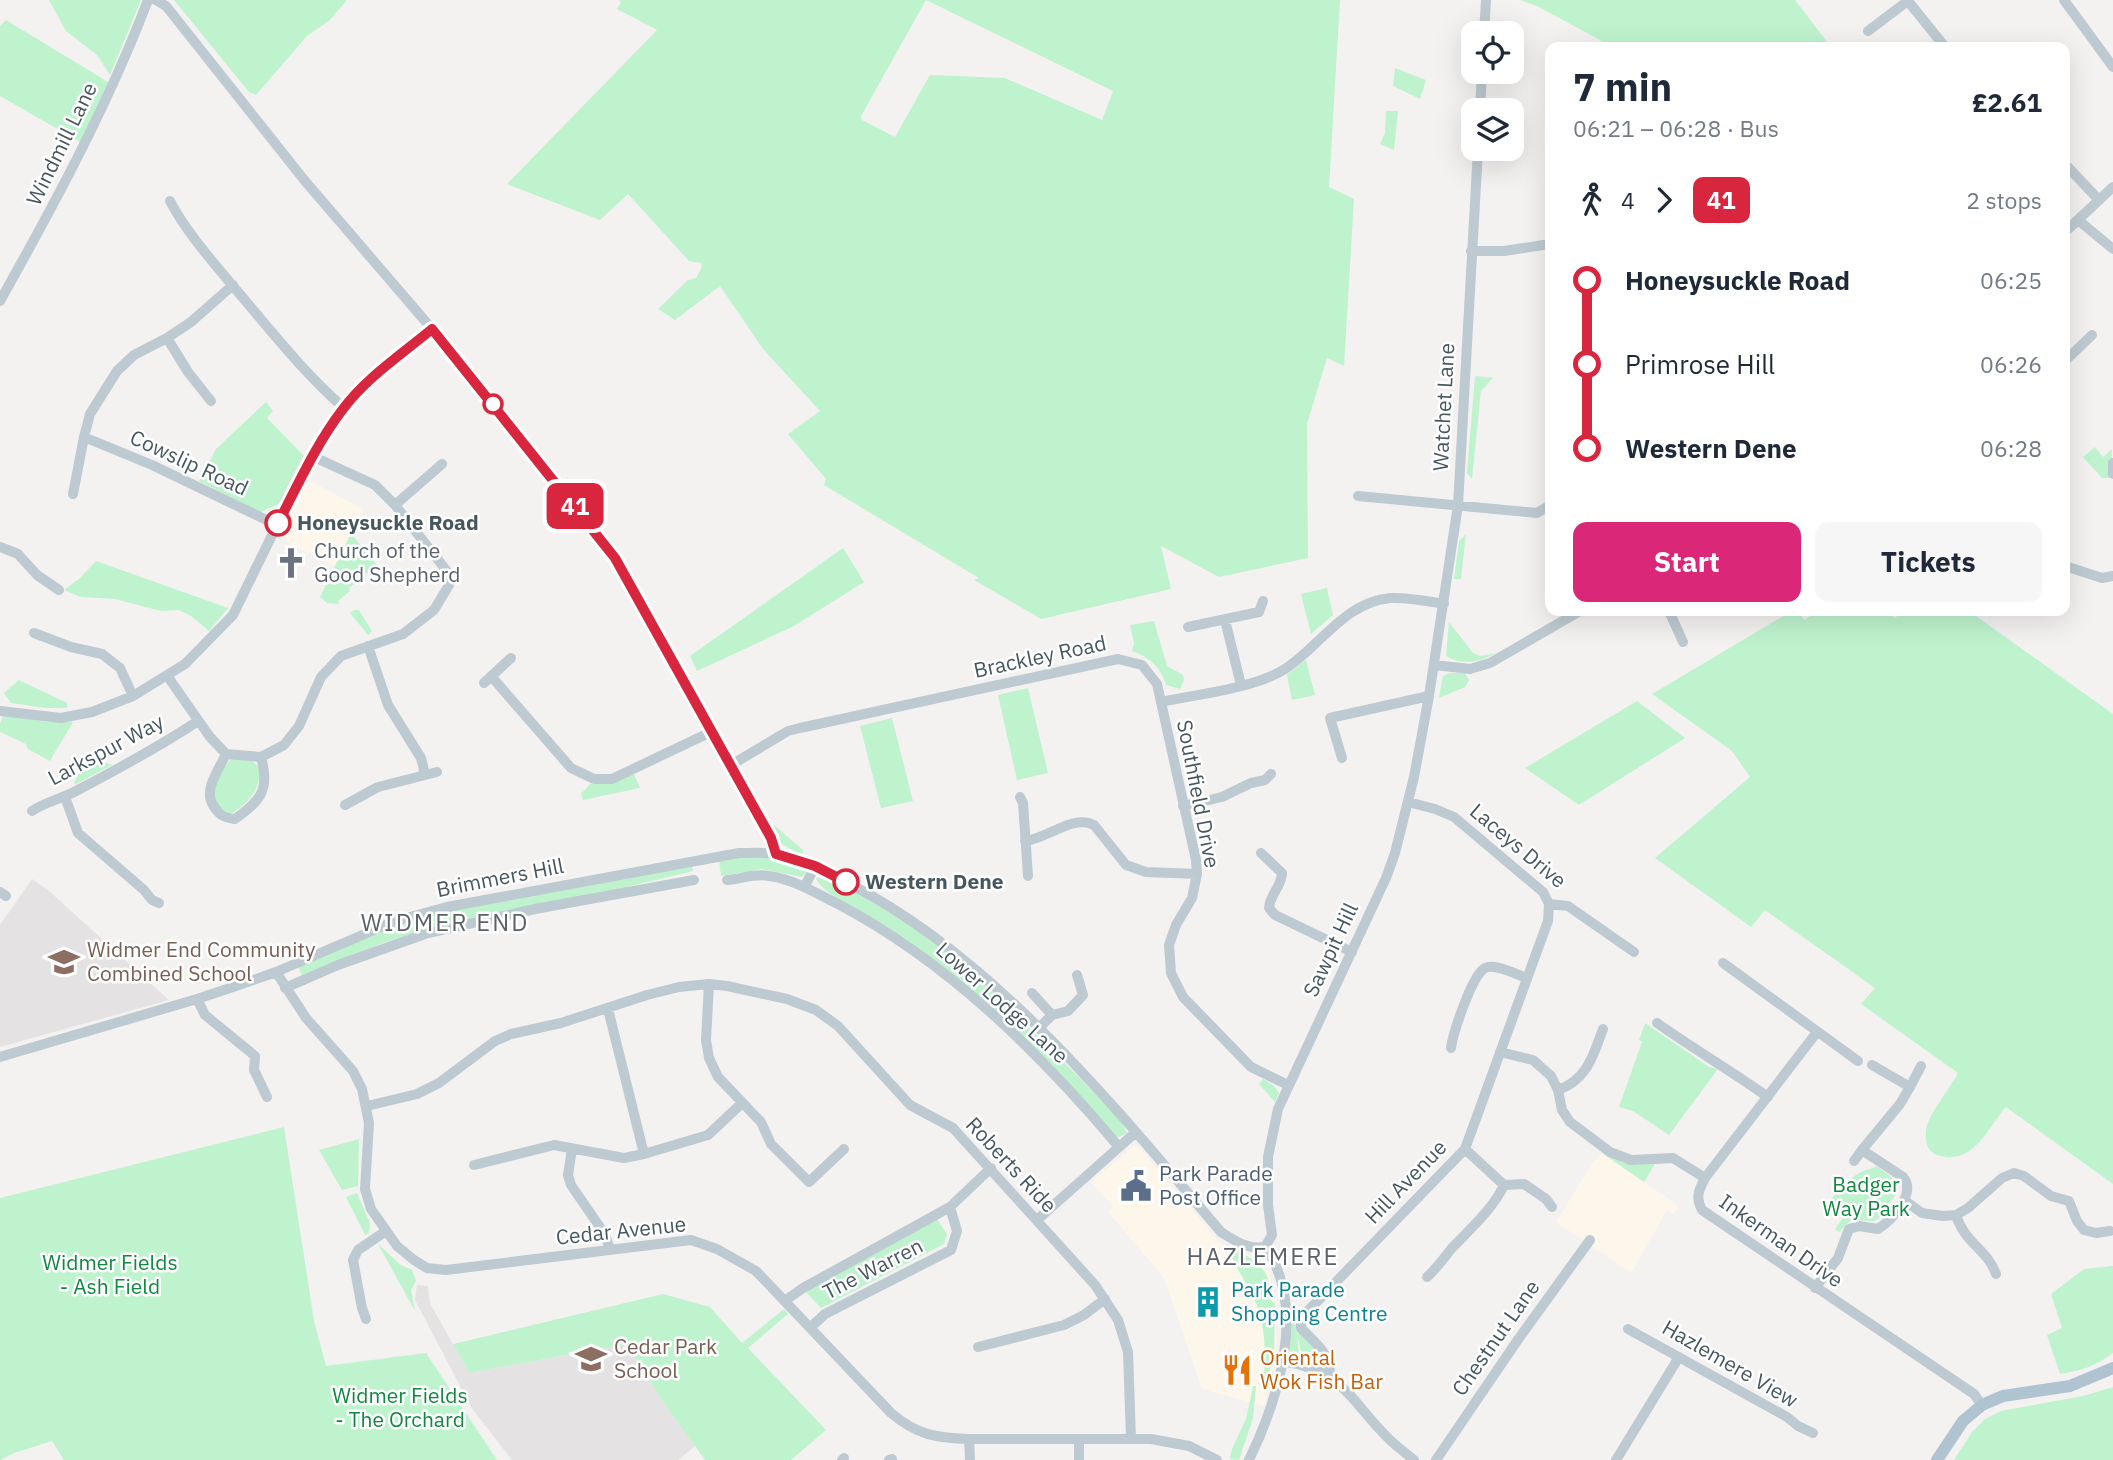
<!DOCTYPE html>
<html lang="en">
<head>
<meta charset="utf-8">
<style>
  body { margin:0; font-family:"IBM Plex Sans",sans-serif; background:#f6f6f7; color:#1f2937; height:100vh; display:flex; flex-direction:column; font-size:26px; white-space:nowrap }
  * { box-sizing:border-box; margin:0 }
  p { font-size:23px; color:#747a83 }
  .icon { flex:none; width:38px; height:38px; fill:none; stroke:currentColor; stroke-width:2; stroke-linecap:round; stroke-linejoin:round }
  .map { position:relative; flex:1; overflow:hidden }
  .side { position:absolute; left:1545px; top:42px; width:525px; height:574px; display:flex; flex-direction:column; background:#fff; border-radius:14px; box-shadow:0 7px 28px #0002 }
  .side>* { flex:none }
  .badge { padding:0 14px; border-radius:10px; font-size:24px; line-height:46px }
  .controls { position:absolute; left:1461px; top:21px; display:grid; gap:14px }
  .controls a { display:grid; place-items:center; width:63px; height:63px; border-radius:14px; background:#fff; box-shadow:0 7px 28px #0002; font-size:35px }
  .map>.badge { position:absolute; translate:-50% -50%; box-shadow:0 0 0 4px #fff }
  .legs { display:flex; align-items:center; gap:10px; height:77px; padding:0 28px; font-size:23px }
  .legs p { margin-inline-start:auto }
  .headline { display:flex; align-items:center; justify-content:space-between; height:119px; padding:0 28px }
  h1 { font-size:38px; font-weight:700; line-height:52px }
  .action { display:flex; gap:14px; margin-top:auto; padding:14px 28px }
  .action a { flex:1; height:80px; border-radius:14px; background:#db2777; color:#fff; font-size:28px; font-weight:700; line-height:80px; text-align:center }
  .action a+a { background:#f6f6f7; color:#1f2937 }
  ul { padding:0 28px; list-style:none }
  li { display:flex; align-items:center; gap:24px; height:84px; font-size:26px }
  li i { display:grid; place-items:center; width:10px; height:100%; margin:0 9px; background:currentColor }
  li i::after { content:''; width:18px; height:18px; margin:-9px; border:5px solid; border-radius:50%; background:#fff }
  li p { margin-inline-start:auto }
  li:first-child i { background:linear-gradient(#0000 50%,currentColor 0) }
  li:last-child i { background:linear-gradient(currentColor 50%,#0000 0) }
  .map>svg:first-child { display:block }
  .commercial { fill:#fdf6eb }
  .education { fill:#e5e2e3 }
  .green { fill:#bef3ce; fill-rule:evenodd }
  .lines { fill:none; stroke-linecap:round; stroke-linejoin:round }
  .minor { stroke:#becad1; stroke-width:10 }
  .major { stroke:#afc3d1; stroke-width:12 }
  .line-1-casing { stroke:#fff; stroke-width:16 }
  .line-1 { stroke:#d7263d; stroke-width:10 }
  .stop-1-dot { fill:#fff; stroke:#d7263d; stroke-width:3.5 }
  .labels { text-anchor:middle; stroke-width:5; stroke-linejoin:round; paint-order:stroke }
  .street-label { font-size:21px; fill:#475760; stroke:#fff }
  .stop-label { font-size:21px; font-weight:bold; fill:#475760; stroke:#fff; text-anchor:start }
  .worship-label { font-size:21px; fill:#5b616d; stroke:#fff; text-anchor:start }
  .education-label { font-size:21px; fill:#785e54; stroke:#fff; text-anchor:start }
  .service-label { font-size:21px; fill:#4e5e75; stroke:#fff; text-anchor:start }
  .park-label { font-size:21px; fill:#118842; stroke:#fff }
  .culture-label { font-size:21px; fill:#0d838f; stroke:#fff; text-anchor:start }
  .food-label { font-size:21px; fill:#c56008; stroke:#fff; text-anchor:start }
  .quarter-label { font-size:24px; letter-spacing:2px; fill:#5d6267; stroke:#fff }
</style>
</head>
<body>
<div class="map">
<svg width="2113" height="1460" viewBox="0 0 2113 1460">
  <rect width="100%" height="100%" fill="#f4f1f1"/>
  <path class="commercial" d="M309 480 364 510 334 566 278 537Z
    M1134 1146 1139 1147 1219 1242 1255 1258 1269 1273 1277 1304 1276 1351 1264 1406 1202 1389 1164 1278 1108 1212 1113 1206 1091 1182Z
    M1602 1153 1679 1206 1674 1214 1667 1210 1631 1273 1556 1222 1591 1165Z"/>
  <path class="education" d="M32 879 48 890 169 1000 0 1047V925Z
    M417 1285 428 1286 430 1303 469 1373 627 1344 661 1399 695 1446 678 1460H512L471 1407 415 1300Z"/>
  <path class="green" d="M49 0H141L110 75 97 55 66 31Z
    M174 0H347L329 21 307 36 256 95 249 92Z
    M619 0H1340L1329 187 1354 199 1344 366 1327 358 1307 424 1308 558 1219 577 1161 546 1171 589 1041 619 974 580 979 578 824 485 826 479 788 434 820 411 763 349 720 286 675 320 658 309 688 280 696 278 702 267 701 263 689 261 628 194 600 220 507 184 657 30 617 9 621 3ZM926 0 1113 91 1102 120 1005 78 930 75 895 137 862 120 861 116Z
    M1520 0H1795L1831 47H1608L1600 40 1537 6Z
    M6 20 108 82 82 143 0 96V26Z
    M1395 68 1426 80 1420 99 1393 86Z
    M1386 111H1398L1394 150 1380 144 1385 133Z
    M1475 376 1493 378 1481 391 1472 479 1467 473Z
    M266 402 273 411 267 418 305 457 279 504 260 512 199 481 216 449Z
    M2095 447 2103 457 2112 449 2111 478H2102L2083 457Z
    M352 531 355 534 353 536 377 565 349 588 350 591 338 601 339 604 327 603 320 597Z
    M1466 534 1461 579H1454L1459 541Z
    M843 548 864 582 794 626 697 671 690 656Z
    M96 561 228 608 209 631 191 616 179 610 161 611 115 599 81 597 64 590 80 578Z
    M1327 588 1333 615 1311 634 1301 594Z
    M354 610H359L372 631 368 635 350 613Z
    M1792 611H1798L1804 620 1819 611H1886L1895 618 1903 611H1969L2113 714V1184L2006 1107C1989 1126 1976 1160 1946 1157 1941 1156 1934 1155 1931 1151 1925 1146 1925 1133 1927 1125 1934 1106 1949 1090 1958 1073L1861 1004 1875 988 1765 910 1751 927 1655 858 1750 777 1732 751 1652 694Z
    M1154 621 1167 666 1183 675 1184 680 1180 689 1166 685C1161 667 1149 657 1132 651L1134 643 1130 625Z
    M1449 622 1473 653 1480 656 1496 653C1480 662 1463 666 1446 656Z
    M1306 660 1315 695 1292 700 1287 675Z
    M1450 673H1465L1469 680 1465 687 1439 698 1443 676Z
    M19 680 67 703V708H45L11 703 4 693Z
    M1028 688 1048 773 1017 780 998 695Z
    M1637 701 1685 738 1579 805 1525 768Z
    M4 715 48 722H73C66 736 57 747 50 761L28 749 26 744 0 732V723Z
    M892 718 913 801 881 808 860 726Z
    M88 756 112 765 76 784 74 783Z
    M232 758 250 759 260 768C261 789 248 804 231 814 201 803 217 776 232 758Z
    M634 774 640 788 583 800 581 794 590 784H604Z
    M774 825 803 850V856L782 844 770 827Z
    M744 857C761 857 798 857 807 871L802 877 762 869 721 876 719 860Z
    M692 867 693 871 606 892 441 924 380 944 302 976 298 966 422 915 591 882Z
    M823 874 860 894 903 920 965 964 1083 1081 1121 1121 1127 1133 1119 1137 1114 1136C1045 1064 979 988 895 933 875 919 828 899 816 879Z
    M1645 1023 1709 1067 1718 1069 1669 1135 1633 1111 1619 1107 1642 1042 1639 1040Z
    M1263 1079 1273 1085 1279 1093 1275 1102 1259 1084Z
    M284 1127 314 1321 326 1366 426 1353 497 1460H64L52 1441 14 1453 0 1460V1198Z
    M359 1139 358 1186 342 1190 319 1150Z
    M1602 1153 1623 1163 1655 1164 1644 1182Z
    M1876 1166C1887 1174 1899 1179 1896 1194L1879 1218 1874 1221 1851 1220 1839 1232 1835 1229 1847 1212 1831 1199C1840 1189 1849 1178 1861 1172 1866 1169 1871 1170 1876 1166Z
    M357 1193 370 1223 369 1233 365 1235 346 1197Z
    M937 1219 947 1234 944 1244 821 1308 805 1291Z
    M378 1244 401 1265 412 1270 416 1281 411 1290 415 1311Z
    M1227 1244C1249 1257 1275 1268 1269 1298L1275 1304 1274 1352 1266 1386 1258 1384 1263 1381C1267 1355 1265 1322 1254 1298 1245 1279 1232 1264 1227 1244Z
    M2113 1266V1353C2096 1366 2081 1371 2060 1374L2047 1335 2062 1328 2051 1294 2084 1269Z
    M663 1294 710 1307 742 1343 784 1309 788 1314 748 1348 826 1430 791 1460H705L661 1399 627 1344 469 1373 453 1344Z
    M1290 1307 1295 1308C1294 1326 1300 1340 1298 1356L1290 1351 1288 1345Z
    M1296 1327 1324 1360 1321 1364 1318 1365 1302 1358Z
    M1253 1386H1256L1253 1418 1239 1460 1230 1459 1232 1449 1246 1419Z
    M2113 1387V1460H1954L1972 1432 1985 1419 2001 1411 2083 1396Z"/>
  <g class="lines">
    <path class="minor" d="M156 0 166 6 305 181 432 329 616 558 771 838 776 854
      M2064 0 2113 67
      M1908 1 1945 47
      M1868 31 1909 0
      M1484 33 1486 0
      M1480 110 1482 72
      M2065 164 2099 200
      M170 201C188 235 214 263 238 292 272 332 304 373 344 408
      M2078 220 2113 249
      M2065 232 2113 187
      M1471 251H1504L1550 244
      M0 301C55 203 108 105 148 0
      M167 338 188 372 211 401
      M2065 361 2092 335
      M84 437 152 465 277 525
      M2113 463V474
      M73 494 84 437 90 414 117 371 134 355 167 338 191 322 233 285
      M1358 496 1537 513 1550 505
      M395 505 442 464
      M0 547 18 554 37 575 59 590
      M2065 566 2102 578 2113 576
      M1669 611 1683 642
      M1225 620 1241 685
      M1188 627 1259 612 1263 601
      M34 633 71 647 102 654 120 668 133 696
      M368 646 388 705 421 758 425 774
      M1434 665 1470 669 1490 663 1580 611
      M491 676 571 768 594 779H612L713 731
      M168 677 210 737 226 754 261 757 284 745 299 726 321 677 341 656 403 634 434 610 449 585 446 570 395 505 375 485 314 457
      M484 683 511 658
      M1161 702 1196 860 1197 874 1192 898 1176 925 1169 945 1171 973 1183 997 1251 1067 1288 1085
      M0 711 61 718 92 712 133 696 185 664 233 615 277 525 327 431 344 408 361 389 432 329
      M226 754C219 770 203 789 213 805 219 815 224 818 235 819 261 801 270 789 261 757
      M1342 758 1330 718 1429 696
      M731 765 788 731 800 728 1118 659 1142 665 1157 684 1161 702C1198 694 1253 689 1285 669 1320 646 1345 602 1390 598 1408 597 1426 601 1444 604
      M65 797 78 833 144 890 152 900 159 903
      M1020 797 1023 803 1028 876
      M1408 802 1435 809 1454 817 1543 892 1549 904 1568 906 1634 952
      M345 805 378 787 437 772
      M1183 806 1222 797 1251 783 1265 780 1271 774
      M32 811C45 802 61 799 76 791 118 769 159 747 198 721
      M1025 841C1047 839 1073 814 1094 825L1126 865 1146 872 1197 874
      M1261 853 1282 873C1282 886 1270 894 1269 908L1275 915 1352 952
      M727 880C742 879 753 873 769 876 793 879 816 893 838 904 948 962 1040 1053 1119 1147
      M805 886 815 866
      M0 892 6 896
      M1723 963 1858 1061
      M276 972 306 1018 353 1071 362 1089 369 1123 365 1189 371 1209 397 1246 414 1260 427 1268 446 1270 691 1240 717 1249 756 1271 891 1413C917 1435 936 1438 969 1439H1151L1189 1446 1217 1460
      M709 984 706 1040 709 1058 718 1077 761 1122 771 1144 809 1182 844 1149
      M285 988 338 965 428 933 535 909 694 880
      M1032 993 1052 1015
      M197 999 205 1015 255 1056 254 1070 267 1097
      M608 1009 644 1154
      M1657 1023C1694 1049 1731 1071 1768 1097
      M1038 1029 1052 1015 1068 1011 1083 995 1077 975
      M1817 1032 1705 1178C1699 1190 1695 1197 1702 1210L1974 1394 1982 1405
      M1451 1048C1453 1033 1472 975 1485 968 1495 963 1517 975 1527 978
      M1500 1052 1533 1060 1551 1076 1558 1090 1562 1110 1570 1122 1610 1152 1631 1160 1673 1158 1705 1178
      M0 1057 197 999 239 985 276 972 395 921 447 907 739 853C751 853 764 852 776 854 802 858 827 872 850 884 997 960 1115 1107 1221 1232 1235 1241 1248 1250 1265 1247
      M1910 1087 1921 1066
      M1558 1090C1587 1080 1593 1056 1603 1029
      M367 1106 417 1094 439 1083 495 1041 511 1034 561 1023 647 995 679 987 709 984 727 986 787 999 816 1010 838 1026 910 1105 953 1128 1095 1285 1118 1320 1128 1352 1131 1439
      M572 1149 568 1175 571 1185 604 1233 610 1249
      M1465 1149 1504 1185 1524 1184 1546 1199 1552 1207
      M1854 1161 1862 1150
      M474 1165 554 1145 624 1158 644 1154 708 1135 742 1103
      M1904 1200 1922 1213 1943 1216 1956 1215 1968 1208 2002 1178 2014 1173 2024 1176 2051 1196 2069 1201 2077 1221 2084 1230 2096 1233 2110 1231
      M1956 1215C1965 1244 1987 1249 1996 1274
      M1037 1220 1136 1132
      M1265 1247 1272 1235 1268 1205V1157L1278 1109 1386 878 1395 853 1414 777 1429 696 1458 505 1478 149
      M1427 1277C1437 1268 1444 1258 1452 1248 1470 1229 1493 1209 1504 1185
      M1815 1288 1838 1258 1849 1229 1859 1226 1878 1229C1892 1220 1917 1193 1903 1177L1862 1150 1900 1104 1910 1087 1872 1065
      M786 1300 803 1288 950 1207 991 1168
      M366 1319 362 1308 353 1260 358 1250 386 1231
      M811 1327 825 1314 951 1250 957 1231 950 1207
      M1628 1329 1787 1417 1798 1426 1813 1433
      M978 1347 1064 1325 1084 1315 1105 1299
      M1283 1361C1346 1372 1349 1400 1389 1439 1397 1447 1406 1453 1414 1460
      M1330 1377C1331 1353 1317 1345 1301 1328V1318L1465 1149 1548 921 1549 904
      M969 1439 970 1460
      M1079 1439V1460
      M842 1460 844 1458
      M889 1460 892 1459
      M1249 1460C1278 1400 1308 1307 1265 1247
      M1436 1460 1517 1341 1590 1240
      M1616 1460 1679 1357"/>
    <path class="major" d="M1937 1460 1963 1421 1982 1405 2003 1396 2070 1386 2113 1368"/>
  </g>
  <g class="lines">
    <defs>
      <path id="line-1" d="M278 523C298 485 316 444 343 409 366 378 402 354 432 329L615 558 771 838 776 854 815 866 846 882"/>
    </defs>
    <use href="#line-1" class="line-1-casing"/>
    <use href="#line-1" class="line-1"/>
  </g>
  <defs>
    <symbol id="church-bare" viewBox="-9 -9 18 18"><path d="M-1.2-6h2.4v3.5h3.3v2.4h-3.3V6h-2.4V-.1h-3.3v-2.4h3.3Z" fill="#6b7280" stroke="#fff" stroke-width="2.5" paint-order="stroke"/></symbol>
    <symbol id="school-bare" viewBox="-9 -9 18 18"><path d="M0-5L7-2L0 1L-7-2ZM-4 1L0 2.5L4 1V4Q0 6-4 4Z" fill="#8d6e63" stroke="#fff" stroke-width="2.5" paint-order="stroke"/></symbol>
    <symbol id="civic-bare" viewBox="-9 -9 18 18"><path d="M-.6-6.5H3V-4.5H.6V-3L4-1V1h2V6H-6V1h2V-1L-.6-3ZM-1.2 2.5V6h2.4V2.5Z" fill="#5c6f8a" stroke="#fff" stroke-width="2.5" paint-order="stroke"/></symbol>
    <symbol id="building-bare" viewBox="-9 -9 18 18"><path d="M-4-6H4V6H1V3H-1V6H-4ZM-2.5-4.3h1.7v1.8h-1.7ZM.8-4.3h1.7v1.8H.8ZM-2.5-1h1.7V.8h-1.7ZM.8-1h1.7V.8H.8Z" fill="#0f9aa8" stroke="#fff" stroke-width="2.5" paint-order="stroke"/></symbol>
    <symbol id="restaurant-bare" viewBox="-9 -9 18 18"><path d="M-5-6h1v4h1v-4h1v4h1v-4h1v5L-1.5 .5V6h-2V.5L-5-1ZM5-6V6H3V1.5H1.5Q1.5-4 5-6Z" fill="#e8710a" stroke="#fff" stroke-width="2.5" paint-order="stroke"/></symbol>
  </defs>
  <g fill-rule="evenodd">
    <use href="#church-bare" x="269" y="541" width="44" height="44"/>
    <use href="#school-bare" x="42" y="940" width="44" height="44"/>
    <use href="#civic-bare" x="1114" y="1164" width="44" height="44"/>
    <use href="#building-bare" x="1186" y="1280" width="44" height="44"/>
    <use href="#school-bare" x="569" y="1337" width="44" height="44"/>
    <use href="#restaurant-bare" x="1215" y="1348" width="44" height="44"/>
  </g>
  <g class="stop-1-dot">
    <circle cx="493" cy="404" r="9"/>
    <circle cx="278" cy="523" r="12"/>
    <circle cx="846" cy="882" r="12"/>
  </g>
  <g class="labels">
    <g class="street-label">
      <text transform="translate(62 144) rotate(-64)" y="7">Windmill Lane</text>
      <text transform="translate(1444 407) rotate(-87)" y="7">Watchet Lane</text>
      <text transform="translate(189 463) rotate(25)" y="7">Cowslip Road</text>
      <text transform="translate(1040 657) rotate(-12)" y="7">Brackley Road</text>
      <text transform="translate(106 750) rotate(-28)" y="7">Larkspur Way</text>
      <text transform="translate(1198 794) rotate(79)" y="7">Southfield Drive</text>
      <text transform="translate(1518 846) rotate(40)" y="7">Laceys Drive</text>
      <text transform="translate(500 878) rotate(-11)" y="7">Brimmers Hill</text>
      <text transform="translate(1331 950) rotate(-65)" y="7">Sawpit Hill</text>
      <text transform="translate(1002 1003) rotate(42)" y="7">Lower Lodge Lane</text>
      <text transform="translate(1011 1165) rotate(47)" y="7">Roberts Ride</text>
      <text transform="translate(1406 1182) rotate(-46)" y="7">Hill Avenue</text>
      <text transform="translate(621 1231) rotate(-6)" y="7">Cedar Avenue</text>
      <text transform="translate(1781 1241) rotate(35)" y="7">Inkerman Drive</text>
      <text transform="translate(873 1269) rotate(-27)" y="7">The Warren</text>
      <text transform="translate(1496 1338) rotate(-55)" y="7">Chestnut Lane</text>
      <text transform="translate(1730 1364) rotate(30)" y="7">Hazlemere View</text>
    </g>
    <g class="stop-label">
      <text x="297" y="530">Honeysuckle Road</text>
      <text x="865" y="889">Western Dene</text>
    </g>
    <g class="worship-label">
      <text x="314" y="558">Church of the<tspan x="314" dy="24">Good Shepherd</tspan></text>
    </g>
    <g class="education-label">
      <text x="87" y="957">Widmer End Community<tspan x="87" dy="24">Combined School</tspan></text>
      <text x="614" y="1354">Cedar Park<tspan x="614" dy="24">School</tspan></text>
    </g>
    <g class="service-label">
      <text x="1159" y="1181">Park Parade<tspan x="1159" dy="24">Post Office</tspan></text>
    </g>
    <g class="park-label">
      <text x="1866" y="1192">Badger<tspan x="1866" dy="24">Way Park</tspan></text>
      <text x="110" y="1270">Widmer Fields<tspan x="110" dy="24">- Ash Field</tspan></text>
      <text x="400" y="1403">Widmer Fields<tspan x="400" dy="24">- The Orchard</tspan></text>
    </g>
    <g class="culture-label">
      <text x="1231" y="1297">Park Parade<tspan x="1231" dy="24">Shopping Centre</tspan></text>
    </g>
    <g class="food-label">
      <text x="1260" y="1365">Oriental<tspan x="1260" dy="24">Wok Fish Bar</tspan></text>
    </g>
    <g class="quarter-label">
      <text x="445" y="931">WIDMER END</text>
      <text x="1263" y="1265">HAZLEMERE</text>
    </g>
  </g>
</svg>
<div class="controls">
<a><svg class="icon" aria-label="locate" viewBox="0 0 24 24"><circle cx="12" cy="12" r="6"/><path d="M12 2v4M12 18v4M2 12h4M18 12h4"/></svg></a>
<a><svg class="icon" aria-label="layers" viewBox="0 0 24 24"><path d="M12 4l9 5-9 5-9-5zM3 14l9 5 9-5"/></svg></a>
</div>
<b class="badge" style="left:575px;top:506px;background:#d7263d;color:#fff">41</b>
<section class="side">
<div class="headline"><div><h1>7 min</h1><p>06:21 – 06:28 · Bus</p></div><b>£2.61</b></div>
<div class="legs"><svg class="icon" aria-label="walk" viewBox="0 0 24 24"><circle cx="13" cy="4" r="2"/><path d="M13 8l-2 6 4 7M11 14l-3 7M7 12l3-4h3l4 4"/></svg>4<svg class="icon" aria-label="forward" viewBox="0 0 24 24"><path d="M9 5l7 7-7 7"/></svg><b class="badge" style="background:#d7263d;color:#fff">41</b><p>2 stops</p></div>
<ul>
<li><i style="color:#d7263d"></i><b>Honeysuckle Road</b><p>06:25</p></li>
<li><i style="color:#d7263d"></i><span>Primrose Hill</span><p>06:26</p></li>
<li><i style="color:#d7263d"></i><b>Western Dene</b><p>06:28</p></li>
</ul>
<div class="action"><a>Start</a><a>Tickets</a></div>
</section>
</div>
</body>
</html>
